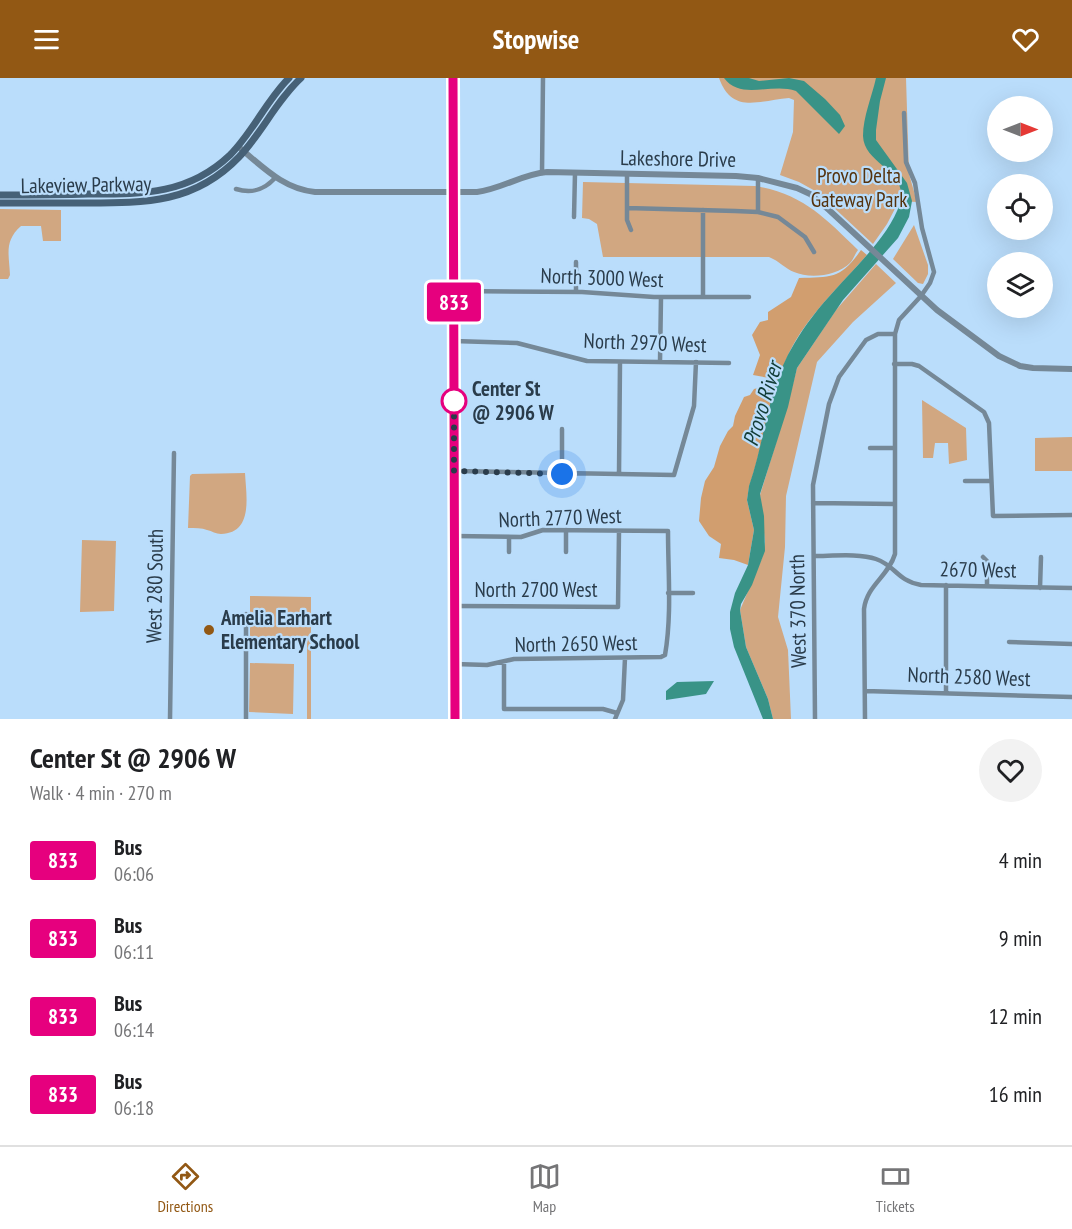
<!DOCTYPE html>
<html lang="en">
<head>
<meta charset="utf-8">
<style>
  body { margin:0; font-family:"PT Sans Narrow",sans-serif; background:#f2f2f2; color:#202124; height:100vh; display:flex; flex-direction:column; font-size:22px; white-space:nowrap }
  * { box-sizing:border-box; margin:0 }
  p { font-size:20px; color:#757577 }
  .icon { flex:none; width:33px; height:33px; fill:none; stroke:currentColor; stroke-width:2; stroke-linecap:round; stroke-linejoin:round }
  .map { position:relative; height:641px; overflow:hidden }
  .sheet { display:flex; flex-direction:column; background:#fff; flex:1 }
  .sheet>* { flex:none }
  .badge { padding:0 12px; border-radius:4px; font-size:21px; line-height:39px }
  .needle { width:39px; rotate:90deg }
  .controls { position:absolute; left:987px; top:18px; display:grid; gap:12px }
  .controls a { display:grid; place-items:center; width:66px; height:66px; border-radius:50%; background:#fff; box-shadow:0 6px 24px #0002; font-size:30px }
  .you { position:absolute; width:30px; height:30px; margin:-15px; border:4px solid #fff; border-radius:50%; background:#1a73e8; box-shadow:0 0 0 9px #1a73e833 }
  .map>.badge { position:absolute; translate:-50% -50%; box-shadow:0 0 0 3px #fff }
  .round { display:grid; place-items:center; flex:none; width:63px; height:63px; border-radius:32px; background:#f2f2f2 }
  .overview { display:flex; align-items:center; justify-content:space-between; height:102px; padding:0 30px }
  h1 { font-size:28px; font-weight:700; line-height:45px }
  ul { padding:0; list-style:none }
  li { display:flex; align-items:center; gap:18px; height:78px; padding:0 30px }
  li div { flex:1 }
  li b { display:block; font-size:22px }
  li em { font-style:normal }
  li .badge { min-width:66px; font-weight:700; text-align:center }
  header { display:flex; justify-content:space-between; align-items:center; height:78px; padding:0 30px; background:#925814; color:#fff; font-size:27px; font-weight:700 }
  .dock { display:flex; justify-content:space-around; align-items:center; height:84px; border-top:2px solid #e0e0e0; background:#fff; font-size:16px; color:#757577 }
  .dock a { display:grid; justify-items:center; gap:3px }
  .dock .on { color:#925814 }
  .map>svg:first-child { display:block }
  .green { fill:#d1a781 }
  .forest { fill:#d19e6f }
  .water { fill:#399387 }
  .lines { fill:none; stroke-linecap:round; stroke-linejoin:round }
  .minor { stroke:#758897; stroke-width:4.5 }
  .tertiary { stroke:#758897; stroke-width:6 }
  .secondary { stroke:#466177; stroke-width:7 }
  .line-casing { stroke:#fff; stroke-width:14 }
  .line { stroke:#e6007e; stroke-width:9 }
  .walk { stroke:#2a3c4b; stroke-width:6; stroke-dasharray:0 10.8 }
  .stop-dot { fill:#fff; stroke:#e6007e; stroke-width:3 }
  .poi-dot { fill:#925814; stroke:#baddfb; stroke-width:2 }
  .labels { text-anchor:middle; stroke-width:4.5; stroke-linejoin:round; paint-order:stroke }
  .street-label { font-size:21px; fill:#2a3c4b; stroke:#baddfb }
  .park-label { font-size:21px; fill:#55330e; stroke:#baddfb }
  .stop-label { font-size:21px; font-weight:bold; fill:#2a3c4b; stroke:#baddfb; text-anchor:start }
  .poi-label { font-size:21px; font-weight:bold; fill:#2a3c4b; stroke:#baddfb; text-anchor:start }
  .water-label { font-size:22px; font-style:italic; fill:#133d37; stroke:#baddfb }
</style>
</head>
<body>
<header><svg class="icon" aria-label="menu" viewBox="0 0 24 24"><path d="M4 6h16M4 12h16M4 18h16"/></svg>Stopwise<svg class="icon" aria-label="heart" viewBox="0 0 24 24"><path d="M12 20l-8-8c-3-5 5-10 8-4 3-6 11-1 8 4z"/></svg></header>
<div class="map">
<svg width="1072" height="641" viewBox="0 0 1072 641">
  <rect width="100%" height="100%" fill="#baddfb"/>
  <path class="green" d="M719 0H906L909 96 917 124 899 123 887 146 873 166 817 114 799 104 780 97 793 54 794 22 789 20C757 23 732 36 719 0Z
    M583 104 755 108C803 116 825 140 858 172 855 176 853 182 850 185 837 198 810 201 794 194 786 191 779 183 769 179H603L597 146 589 141 582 140Z
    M0 131 61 132V163H43L41 148H21C4 163 9 176 10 197L8 201H0Z
    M914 147 928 187V196L923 206 918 205 893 181Z
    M876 186 896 205 853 244 817 284 786 418 785 469 778 539 788 572 791 641H773L768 621 746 569 740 532 762 480 765 464 760 417 787 329 797 290 836 232Z
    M922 322 966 350 967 382 949 386 948 365H935L933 380H923Z
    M1072 359V393H1035V360Z
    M245 395C246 417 254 455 221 456 216 456 212 453 207 452 202 450 195 450 188 450L190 398 192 396Z
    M82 462 116 463 114 533 80 534Z
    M250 518 311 519V641H307V560L250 559Z
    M250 585 294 586 293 636 249 634Z"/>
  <path class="forest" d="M861 172 867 177C840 208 807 238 789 275 769 317 764 365 749 409L747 422 754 452 748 487 734 482 719 480 721 466 709 458 699 443 701 420 705 403 714 389 720 368 728 353 733 348 735 338 744 319 750 317 754 311 758 310 769 300 753 297 760 277 752 257 760 244 768 242V234L791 219 799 200C832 199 841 201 861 172Z"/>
  <path class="water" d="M724 0H749L759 3 789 0 804 3 825 21 840 37 845 48 839 56 796 13C772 4 741 23 724 0Z
    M876 0H886L880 23 876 52V62L907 105 912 123 909 139 898 160 843 222 797 290 788 329 760 416 764 438 765 473 752 507 741 526 740 532 746 569 768 621 773 641H763L734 569 730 551V534L735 515 748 487 754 452 747 422 749 408C765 362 768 308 794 266 805 247 820 228 835 212 857 187 890 157 900 125 909 92 864 87 863 58 863 39 872 18 876 0Z
    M714 603 706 616 666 622V613L677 604Z"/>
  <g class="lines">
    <path class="minor" d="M542 95 543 0
      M627 96V142L631 152
      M236 111C252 116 264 112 275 100
      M627 130 735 133 758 134 778 139 805 159 814 174
      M758 134V100
      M574 139 575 95
      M576 184V214
      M454 213 582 214 654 219H749
      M703 218V132
      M454 263 517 265 587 283 729 285
      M660 284 661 219
      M894 286H912L919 288 984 334 989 345 993 438 1072 437
      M870 370H895
      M454 393 674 397 694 328 696 284
      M562 396V351
      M619 396 620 284
      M965 403H991
      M813 425 895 426
      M566 452V474
      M454 458 521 459 543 452 668 453C668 494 672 537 665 577L661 579 514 581 487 587 455 586
      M509 459V474
      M814 478C831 478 860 475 876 481 896 488 896 502 921 507L1072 510
      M983 479 987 483V508
      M1040 510 1041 479
      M668 515H693
      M454 528 618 529 619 453
      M1009 564 1072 566
      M504 584V631H603L617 635
      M865 613 1072 619
      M946 615V507
      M170 641 174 375
      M246 641V536
      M615 641 623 622 625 580
      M815 641 813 407 829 326 839 299 866 262 878 256H895
      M865 641 864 531C867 507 888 499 895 476V256L899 242 921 218 930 205 934 194 922 150 915 105 906 84 904 35"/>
    <path class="tertiary" d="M241 71C264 90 284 111 315 114H477C502 111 522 96 547 94L736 98 758 100 797 110 810 116 829 132 937 232 999 278 1020 288 1033 290 1072 291"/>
    <path class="secondary" d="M453 0 455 641
      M0 117C29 117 59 117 88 116 142 116 188 117 230 77 253 54 266 23 289 0
      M0 125C29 125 58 125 87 125 146 125 195 125 239 79 262 55 276 23 301 0"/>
  </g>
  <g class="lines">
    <defs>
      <path id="line" d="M453 0 455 641"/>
    </defs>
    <use href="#line" class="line-casing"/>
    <use href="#line" class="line"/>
    <path class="walk" d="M454 323V320V393L562 396"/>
  </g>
  <circle class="stop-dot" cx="454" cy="323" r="12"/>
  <circle class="poi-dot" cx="209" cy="552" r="6"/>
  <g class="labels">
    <g class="street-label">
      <text transform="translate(678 81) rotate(1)" y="7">Lakeshore Drive</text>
      <text transform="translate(86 107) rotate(-1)" y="7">Lakeview Parkway</text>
      <text transform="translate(602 200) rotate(2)" y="7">North 3000 West</text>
      <text transform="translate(645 265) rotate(2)" y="7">North 2970 West</text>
      <text transform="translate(560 440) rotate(-2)" y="7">North 2770 West</text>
      <text transform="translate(978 492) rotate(1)" y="7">2670 West</text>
      <text transform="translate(155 508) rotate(-89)" y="7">West 280 South</text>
      <text x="536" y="519">North 2700 West</text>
      <text transform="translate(798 533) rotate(-91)" y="7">West 370 North</text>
      <text transform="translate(576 566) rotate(-1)" y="7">North 2650 West</text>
      <text transform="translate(969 599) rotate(2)" y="7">North 2580 West</text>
    </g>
    <g class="park-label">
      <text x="859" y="105">Provo Delta<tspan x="859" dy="24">Gateway Park</tspan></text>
    </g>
    <g class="stop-label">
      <text x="472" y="318">Center St<tspan x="472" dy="24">@ 2906 W</tspan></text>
    </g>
    <g class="poi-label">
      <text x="221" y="547">Amelia Earhart<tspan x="221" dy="24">Elementary School</tspan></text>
    </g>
    <g class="water-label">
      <text transform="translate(762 326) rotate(-73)" y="8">Provo River</text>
    </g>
  </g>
</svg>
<div class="controls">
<a><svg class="needle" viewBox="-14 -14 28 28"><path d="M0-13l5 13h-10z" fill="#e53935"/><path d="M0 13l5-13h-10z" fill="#757577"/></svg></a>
<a><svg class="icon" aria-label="locate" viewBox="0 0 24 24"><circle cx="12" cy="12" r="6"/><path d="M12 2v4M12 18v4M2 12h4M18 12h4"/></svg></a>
<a><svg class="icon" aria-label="layers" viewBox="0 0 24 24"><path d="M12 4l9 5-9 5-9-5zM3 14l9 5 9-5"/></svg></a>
</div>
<div class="you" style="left:562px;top:396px"></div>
<b class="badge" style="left:454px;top:224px;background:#e6007e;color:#fff">833</b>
</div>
<section class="sheet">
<div class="overview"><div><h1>Center St @ 2906 W</h1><p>Walk · 4 min · 270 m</p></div><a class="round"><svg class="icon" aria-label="heart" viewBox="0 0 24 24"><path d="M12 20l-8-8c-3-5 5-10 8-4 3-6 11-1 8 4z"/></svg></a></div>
<ul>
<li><span class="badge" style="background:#e6007e;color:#fff">833</span><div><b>Bus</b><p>06:06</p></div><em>4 min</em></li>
<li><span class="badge" style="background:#e6007e;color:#fff">833</span><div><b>Bus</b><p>06:11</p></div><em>9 min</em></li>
<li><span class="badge" style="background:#e6007e;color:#fff">833</span><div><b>Bus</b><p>06:14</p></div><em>12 min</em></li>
<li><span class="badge" style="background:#e6007e;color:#fff">833</span><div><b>Bus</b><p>06:18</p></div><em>16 min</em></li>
</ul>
</section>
<nav class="dock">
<a class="on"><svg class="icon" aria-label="directions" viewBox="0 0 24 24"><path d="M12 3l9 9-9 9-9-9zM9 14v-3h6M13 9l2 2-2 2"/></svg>Directions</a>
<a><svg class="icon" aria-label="map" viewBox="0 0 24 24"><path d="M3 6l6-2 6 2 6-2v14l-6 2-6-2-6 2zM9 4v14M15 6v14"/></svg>Map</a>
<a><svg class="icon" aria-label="tickets" viewBox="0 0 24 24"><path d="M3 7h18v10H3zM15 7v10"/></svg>Tickets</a>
</nav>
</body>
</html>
